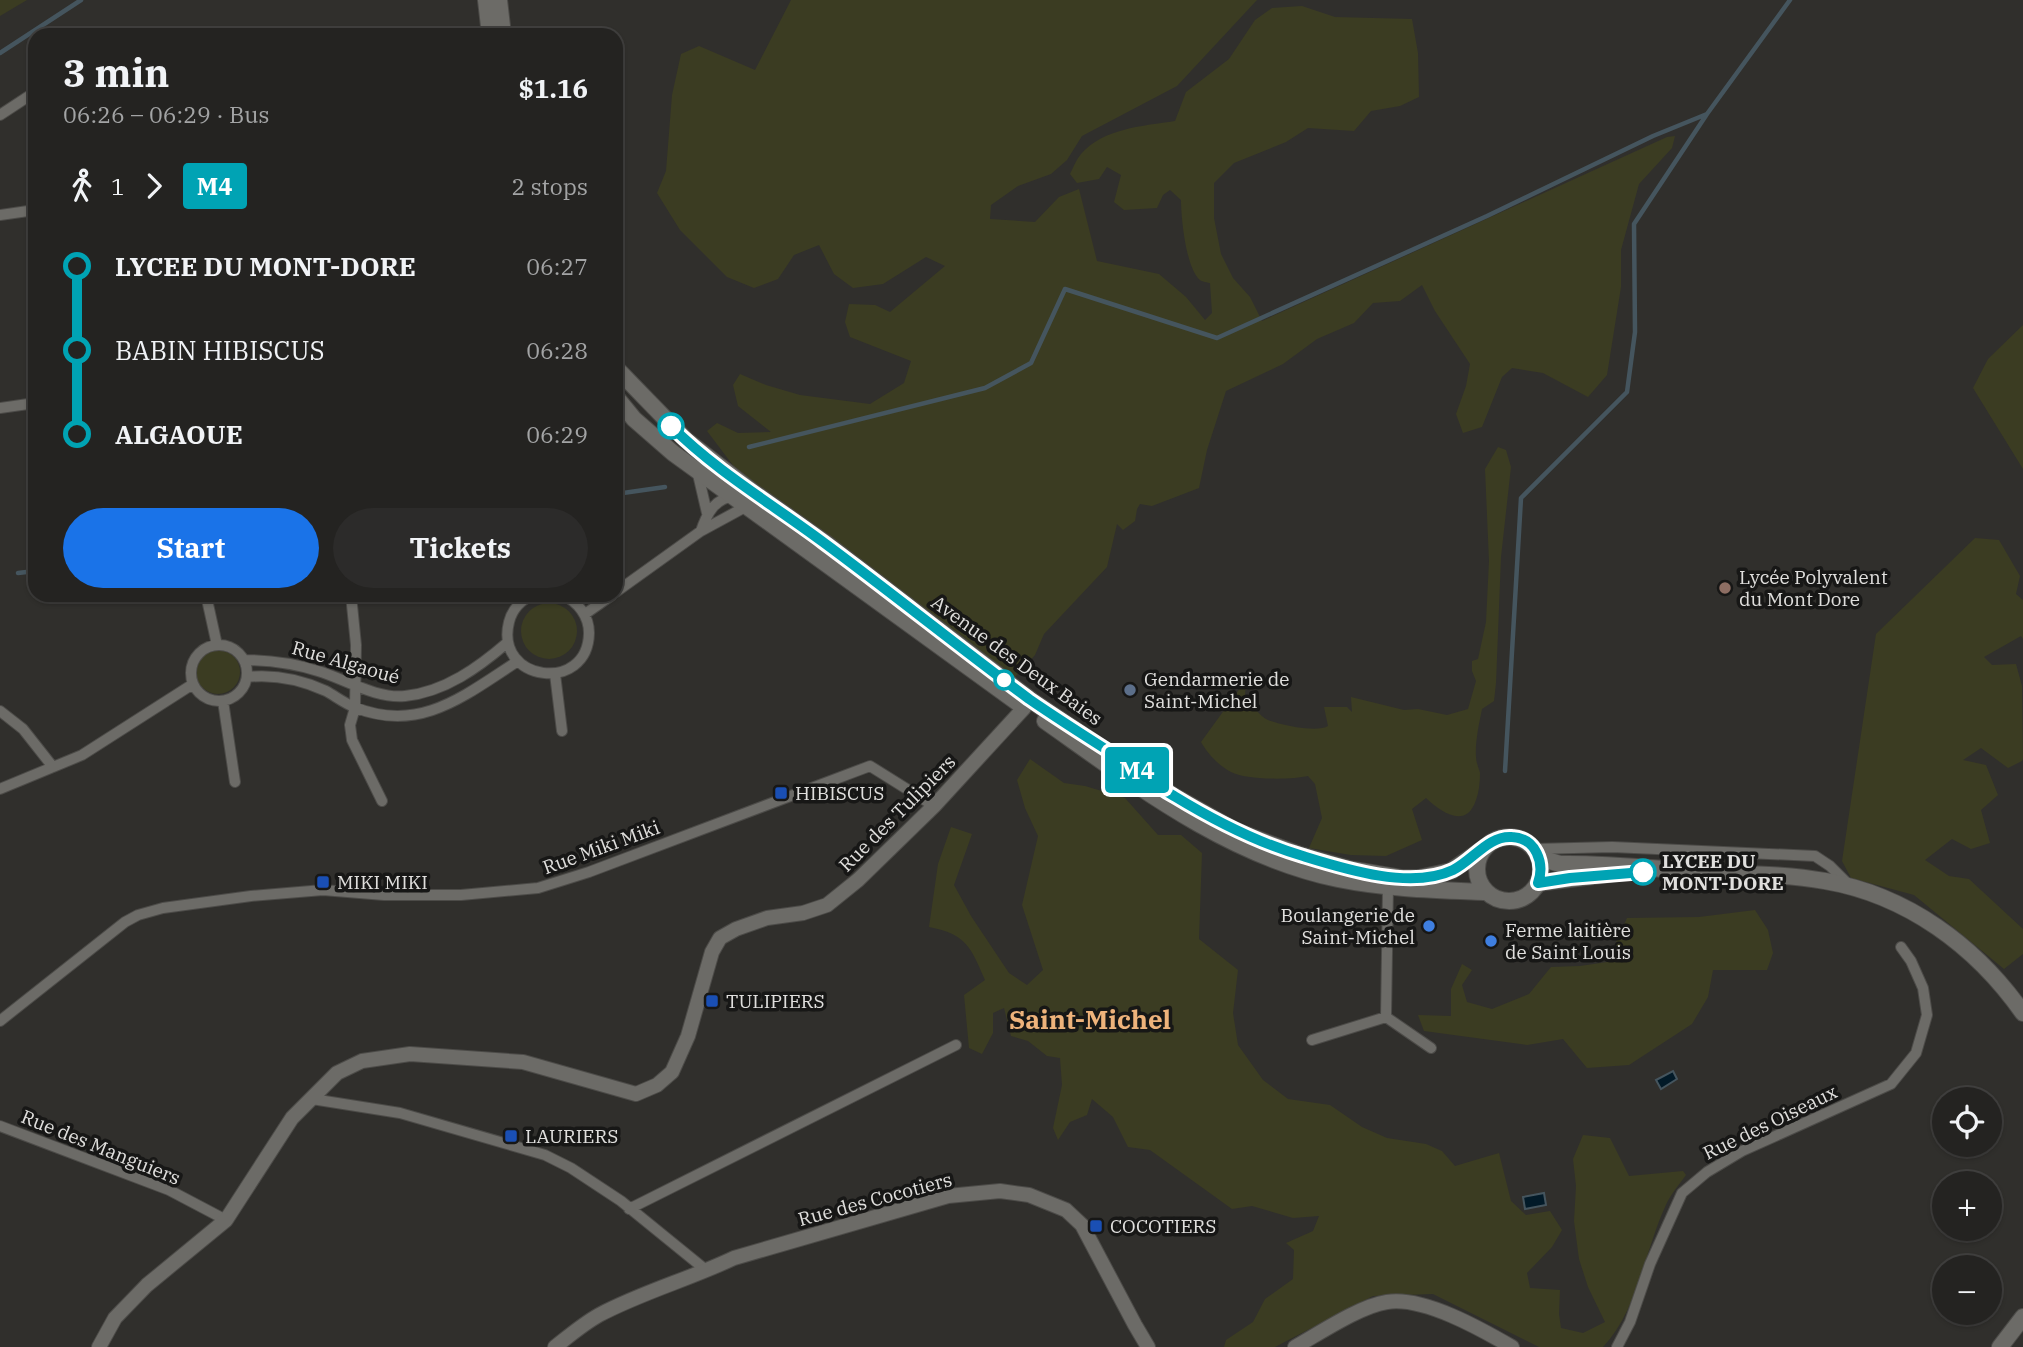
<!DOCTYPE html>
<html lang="en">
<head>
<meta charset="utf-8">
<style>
  body { margin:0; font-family:"IBM Plex Serif",serif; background:#2c2b2a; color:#f1f3f6; height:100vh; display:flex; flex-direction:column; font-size:26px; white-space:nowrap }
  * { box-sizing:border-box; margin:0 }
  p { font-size:23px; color:#a3a4a5 }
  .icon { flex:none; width:38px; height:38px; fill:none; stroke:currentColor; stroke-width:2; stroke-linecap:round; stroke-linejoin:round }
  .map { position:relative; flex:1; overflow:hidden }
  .details { position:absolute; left:28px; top:28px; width:595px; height:574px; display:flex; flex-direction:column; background:#242321; border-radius:21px; box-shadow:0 2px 5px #0004,0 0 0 2px #41403f }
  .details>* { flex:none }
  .badge { padding:0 14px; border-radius:5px; font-size:24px; line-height:46px }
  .fabs { position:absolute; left:1932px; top:1087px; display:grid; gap:14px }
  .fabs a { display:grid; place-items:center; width:70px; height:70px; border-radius:50%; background:#242321; box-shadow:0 2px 5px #0004,0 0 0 2px #41403f; font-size:35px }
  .map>.badge { position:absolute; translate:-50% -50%; box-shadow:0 0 0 4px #fff }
  .legs { display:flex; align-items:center; gap:10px; height:77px; padding:0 35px; font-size:23px }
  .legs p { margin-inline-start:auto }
  .overview { display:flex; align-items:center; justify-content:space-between; height:119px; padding:0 35px }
  h1 { font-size:38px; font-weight:700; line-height:52px }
  .button { display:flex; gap:14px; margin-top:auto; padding:14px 35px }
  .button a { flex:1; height:80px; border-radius:42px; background:#1a73e8; color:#fff; font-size:28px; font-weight:700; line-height:80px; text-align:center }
  .button a+a { background:#2c2b2a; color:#f1f3f6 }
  ul { padding:0 35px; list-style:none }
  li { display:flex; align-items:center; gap:24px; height:84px; font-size:26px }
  li i { display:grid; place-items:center; width:10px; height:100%; margin:0 9px; background:currentColor }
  li i::after { content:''; width:18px; height:18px; margin:-9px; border:5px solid; border-radius:50%; background:#242321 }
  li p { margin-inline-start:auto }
  li:first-child i { background:linear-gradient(#0000 50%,currentColor 0) }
  li:last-child i { background:linear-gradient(currentColor 50%,#0000 0) }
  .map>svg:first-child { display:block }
  .green { fill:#3b3c22 }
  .water { fill:#021a28; stroke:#45555e; stroke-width:2 }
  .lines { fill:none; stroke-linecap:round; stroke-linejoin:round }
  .stream { stroke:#45555e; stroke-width:4.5 }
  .minor-casing { stroke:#4c4b48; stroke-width:12 }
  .tertiary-casing { stroke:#4c4b48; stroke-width:16 }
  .secondary-casing { stroke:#4c4b48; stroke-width:18 }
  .minor { stroke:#6c6b67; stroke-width:10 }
  .tertiary { stroke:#6c6b67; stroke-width:14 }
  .secondary { stroke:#6c6b67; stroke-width:16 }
  .line-1-casing { stroke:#fff; stroke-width:16 }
  .line-1 { stroke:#00a3b4; stroke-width:10 }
  .stop-1-dot { fill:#fff; stroke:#00a3b4; stroke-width:3.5 }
  .education-dot { fill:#8d6e63; stroke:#171716; stroke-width:2.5 }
  .service-dot { fill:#5c6f8a; stroke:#171716; stroke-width:2.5 }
  .transit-dot { fill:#1a4fb4; stroke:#171716; stroke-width:2.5 }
  .shop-dot { fill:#3f7fe0; stroke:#171716; stroke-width:2.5 }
  .labels { text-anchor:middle; stroke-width:7; stroke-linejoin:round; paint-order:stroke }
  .poi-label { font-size:19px; fill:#e0dfdd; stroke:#171716; text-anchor:start }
  .street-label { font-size:19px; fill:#e0dfdd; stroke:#171716 }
  .stop-label { font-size:19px; font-weight:bold; fill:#e0dfdd; stroke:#171716; text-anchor:start }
  .district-label { font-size:26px; font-weight:bold; fill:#eeb37b; stroke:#171716 }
</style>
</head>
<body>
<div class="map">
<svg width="2023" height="1347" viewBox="0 0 2023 1347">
  <rect width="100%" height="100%" fill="#302f2c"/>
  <path class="green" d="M0 0H27L0 16Z
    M791 0H1257L1177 86 1082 136 1067 160 1051 174 1018 186 991 205 990 219 1035 222 1059 197 1079 189 1097 261 1159 274 1186 297 1205 320 1212 313 1210 283C1209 283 1201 281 1200 280 1186 269 1181 217 1181 200L1170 190 1163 195 1157 208 1124 210 1114 202 1121 175 1107 167 1099 179 1077 183 1070 174C1073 168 1076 160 1081 154 1104 128 1143 126 1175 121L1186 92 1229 59 1255 20 1272 8 1302 6 1335 17 1412 19 1418 53 1419 97 1400 106 1371 111 1354 131 1308 128 1286 142 1234 163 1214 183V218L1221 254 1233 278 1250 297 1262 321 1667 137 1675 136 1672 148 1639 184 1621 250V287L1607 375 1588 397 1543 373 1512 368 1502 377 1482 427 1463 433 1456 414 1466 386 1470 364 1435 311 1422 285 1400 301 1373 303 1354 323 1317 339 1283 364 1226 391 1207 450 1199 488 1152 506 1140 504 1137 509 1135 521 1123 530 1117 524 1107 567 1044 634 1035 655 1015 677 735 468 707 431 717 423 738 433 771 432 738 406 733 385 740 374 766 385 800 395 870 404 904 383 911 361 850 337 845 322 849 304 875 305 890 312 945 266 926 257 883 284 853 288 834 274 819 245 794 255 778 279 754 288 727 277 680 230 657 193 666 171 672 95 681 54 699 46 755 70Z
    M2023 325V469L1973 388 1988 359Z
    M1498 447 1506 450 1511 467 1501 557 1496 683 1494 701 1482 709C1479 724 1475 742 1476 757 1476 763 1479 768 1480 773 1480 782 1479 792 1476 800 1466 830 1441 812 1426 798L1412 809 1422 840 1386 856 1351 855 1309 848 1322 818 1315 784 1308 776C1291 780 1246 780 1231 772 1219 766 1207 753 1201 742L1246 680 1245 696C1252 704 1259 716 1268 720 1280 725 1318 733 1328 726L1324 707H1347L1352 712 1351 697 1404 710 1418 709 1447 715 1468 709 1476 681 1472 671V661L1478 659 1486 622 1489 561 1485 469Z
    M1975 538 1999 540 2020 576 2016 594 2023 600V639L2021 636 1984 657 1992 665 2016 664 2022 686 2023 759 2022 761 2008 768 1981 748 1963 760 1986 765 1998 795 1981 810 1990 843 1971 849 1952 839 1925 860 1949 876 1969 879 2023 929V954L2004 969 1914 895 1851 878 1842 861 1876 634Z
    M521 631a28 28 0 1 1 56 0a28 28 0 1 1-56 0Z
    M196 672a22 22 0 1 1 44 0a22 22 0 1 1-44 0Z
    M1030 759 1064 783 1085 786 1125 798 1158 835H1181L1202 853 1199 939 1238 970 1233 1013 1238 1045 1263 1080 1288 1099 1330 1105 1362 1127 1387 1138 1426 1144 1442 1151 1455 1166 1499 1153 1511 1201 1526 1215 1550 1211 1562 1230 1552 1247 1527 1273 1530 1288 1560 1290 1559 1314 1561 1328 1583 1333 1605 1322 1588 1287 1579 1259 1574 1221 1576 1186 1573 1159 1583 1135 1610 1138 1629 1176 1683 1171 1686 1175C1679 1185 1670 1195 1665 1207 1644 1253 1638 1310 1603 1347H1539L1433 1294 1373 1296 1275 1347H1224L1226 1340 1253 1322 1265 1299 1293 1279 1294 1250 1286 1243 1313 1231 1319 1216 1293 1218 1252 1206 1232 1209 1150 1150 1128 1147 1113 1117 1092 1099 1087 1115 1070 1122 1058 1140 1053 1128 1062 1085 1060 1058 1047 1056 1028 1041 1011 1036 1004 1008 993 1013V1033L982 1054 969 1048 964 995 985 980C971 948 967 934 929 927L938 864 951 827 972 834 954 885 971 916 1009 973 1027 985 1043 970 1022 905 1038 836 1025 808 1017 780Z
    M1755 910 1768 930 1773 953 1767 970H1713L1708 997 1692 1024 1629 1065 1587 1068 1563 1039 1527 1045 1424 1031 1418 1015 1451 1016V989L1462 964 1472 970 1462 985 1467 1002 1492 1009 1529 994 1551 967 1580 966 1607 962 1627 918 1699 917Z"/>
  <path class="water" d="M1673 1071 1677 1079 1661 1089 1656 1080Z
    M1544 1193 1546 1205 1525 1209 1523 1197Z"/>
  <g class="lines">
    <path class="stream" d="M0 53 81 0
      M749 447 985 388 1031 363 1065 289 1217 338 1487 216 1653 136 1707 114 1790 0
      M616 494 665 487
      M18 573 35 571
      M1505 771 1521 498 1627 392 1635 332 1634 224 1707 114"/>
    <defs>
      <path id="minor" d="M0 115 35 92
        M0 215 35 210
        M0 408 35 403
        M697 470 707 513
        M701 531C707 513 715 498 735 496
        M616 592 701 531 747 506
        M206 595 217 645
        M351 595 356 645 355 708 350 725 352 740 382 801
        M533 595C521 600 512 610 509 622 494 682 588 694 589 633 589 616 578 602 563 595
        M585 614 612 595
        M191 673a28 28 0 1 1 56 0a28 28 0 1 1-56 0Z
        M244 660C270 660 293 663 318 671 345 679 376 699 405 696 445 692 479 667 508 642
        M555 674 562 731
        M247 677C275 674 300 679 326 691 335 696 344 703 354 707 420 734 465 695 518 661
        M223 701 235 782
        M0 711 23 729 53 767
        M0 789 82 755 193 684
        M1535 849 1612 847 1815 856 1830 866 1850 886
        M1386 1017 1431 1048
        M0 1021 125 922 138 915 163 908 251 896 323 890 384 895H461L538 888 589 872 870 766 934 806
        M1312 1040 1386 1017 1388 887
        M312 1099 400 1113 545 1155 571 1168 621 1201 707 1271
        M0 1126 169 1190 226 1220
        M629 1209 956 1045
        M1617 1347 1630 1322 1650 1264 1682 1193 1707 1172 1742 1151 1891 1084 1916 1053 1927 1015 1923 988 1911 961 1901 947"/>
      <path id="tertiary" d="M99 1347 115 1318 147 1285 226 1220 292 1118 337 1073 362 1061 410 1054 523 1062 636 1094 657 1085 672 1072 688 1036 712 952 720 938 736 929 767 918 803 913 827 905 858 880 934 806 1024 708
        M555 1347C569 1336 583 1324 599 1315 642 1292 690 1279 734 1258L948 1196 1000 1191 1029 1195 1066 1210 1082 1225 1135 1325 1148 1347
        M1295 1347C1320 1333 1360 1306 1387 1302 1423 1296 1481 1329 1512 1347"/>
      <path id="secondary" d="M486 0 490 35
        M499 0 503 35
        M616 368 686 440 753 492 824 542 1032 701 1172 795 1236 831 1300 855 1349 869 1402 878H1419L1451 871 1483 849
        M616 397 634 419 673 453 1018 703
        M1045 721C1136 785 1227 856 1338 879 1387 889 1436 890 1486 892
        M1477 869a32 32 0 1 1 64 0a32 32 0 1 1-64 0Z
        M1540 858 1560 864C1607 863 1656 869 1703 872 1744 874 1785 874 1825 881 1907 895 1976 946 2023 1013
        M1538 883 1609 874
        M2000 1347 2023 1317"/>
    </defs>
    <use href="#minor" class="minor-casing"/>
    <use href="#tertiary" class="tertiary-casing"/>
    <use href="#secondary" class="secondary-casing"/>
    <use href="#minor" class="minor"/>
    <use href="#tertiary" class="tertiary"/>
    <use href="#secondary" class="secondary"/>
  </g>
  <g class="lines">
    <defs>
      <path id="line-1" d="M671 426C716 471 772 504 823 542 892 593 960 648 1029 699 1058 719 1088 738 1118 757 1137 770 1154 785 1174 796 1215 821 1258 843 1303 856 1345 869 1411 890 1453 870 1473 860 1489 835 1512 837 1536 838 1545 863 1538 883L1570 878 1643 872"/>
    </defs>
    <use href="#line-1" class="line-1-casing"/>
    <use href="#line-1" class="line-1"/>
  </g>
  <g class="stop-1-dot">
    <circle cx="671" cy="426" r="12"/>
    <circle cx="1004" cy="680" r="9"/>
    <circle cx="1643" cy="872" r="12"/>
  </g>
  <circle class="education-dot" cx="1725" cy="588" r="7"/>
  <circle class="service-dot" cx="1130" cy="690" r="7"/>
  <g class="transit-dot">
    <rect x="774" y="786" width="14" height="14" rx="3.5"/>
    <rect x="316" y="875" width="14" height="14" rx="3.5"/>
    <rect x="705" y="994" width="14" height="14" rx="3.5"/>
    <rect x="504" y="1129" width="14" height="14" rx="3.5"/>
    <rect x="1089" y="1219" width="14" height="14" rx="3.5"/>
  </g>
  <g class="shop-dot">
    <circle cx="1429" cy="926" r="7"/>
    <circle cx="1491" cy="941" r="7"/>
  </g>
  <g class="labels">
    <g class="poi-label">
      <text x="1739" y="584">Lycée Polyvalent<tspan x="1739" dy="22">du Mont Dore</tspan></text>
      <text x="1144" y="686">Gendarmerie de<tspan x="1144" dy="22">Saint-Michel</tspan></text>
      <text x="795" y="800">HIBISCUS</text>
      <text x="337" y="889">MIKI MIKI</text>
      <text x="1415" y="922" text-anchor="end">Boulangerie de<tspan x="1415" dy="22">Saint-Michel</tspan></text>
      <text x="1505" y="937">Ferme laitière<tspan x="1505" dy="22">de Saint Louis</tspan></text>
      <text x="726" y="1008">TULIPIERS</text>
      <text x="525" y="1143">LAURIERS</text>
      <text x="1110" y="1233">COCOTIERS</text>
    </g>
    <g class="street-label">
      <text transform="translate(1017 660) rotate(36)" y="7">Avenue des Deux Baies</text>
      <text transform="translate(346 662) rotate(16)" y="7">Rue Algaoué</text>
      <text transform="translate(897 813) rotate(-45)" y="7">Rue des Tulipiers</text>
      <text transform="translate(601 847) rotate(-20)" y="7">Rue Miki Miki</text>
      <text transform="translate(1770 1122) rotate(-26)" y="7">Rue des Oiseaux</text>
      <text transform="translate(101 1147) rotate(22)" y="7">Rue des Manguiers</text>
      <text transform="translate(875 1199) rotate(-15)" y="7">Rue des Cocotiers</text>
    </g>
    <g class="stop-label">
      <text x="1662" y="868">LYCEE DU<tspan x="1662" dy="22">MONT-DORE</tspan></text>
    </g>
    <g class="district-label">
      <text x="1090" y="1029">Saint-Michel</text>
    </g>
  </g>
</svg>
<div class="fabs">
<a><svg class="icon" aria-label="locate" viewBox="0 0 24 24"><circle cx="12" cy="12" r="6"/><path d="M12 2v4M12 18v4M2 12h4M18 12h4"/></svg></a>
<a>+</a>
<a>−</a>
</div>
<b class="badge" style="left:1137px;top:770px;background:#00a3b4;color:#fff">M4</b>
<section class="details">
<div class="overview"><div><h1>3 min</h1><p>06:26 – 06:29 · Bus</p></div><b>$1.16</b></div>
<div class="legs"><svg class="icon" aria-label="walk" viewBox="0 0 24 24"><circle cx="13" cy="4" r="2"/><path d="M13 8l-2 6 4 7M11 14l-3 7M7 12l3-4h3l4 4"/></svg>1<svg class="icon" aria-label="forward" viewBox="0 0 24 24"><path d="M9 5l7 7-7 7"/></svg><b class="badge" style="background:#00a3b4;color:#fff">M4</b><p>2 stops</p></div>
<ul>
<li><i style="color:#00a3b4"></i><b>LYCEE DU MONT-DORE</b><p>06:27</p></li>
<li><i style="color:#00a3b4"></i><span>BABIN HIBISCUS</span><p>06:28</p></li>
<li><i style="color:#00a3b4"></i><b>ALGAOUE</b><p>06:29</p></li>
</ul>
<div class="button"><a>Start</a><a>Tickets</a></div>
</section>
</div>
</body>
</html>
